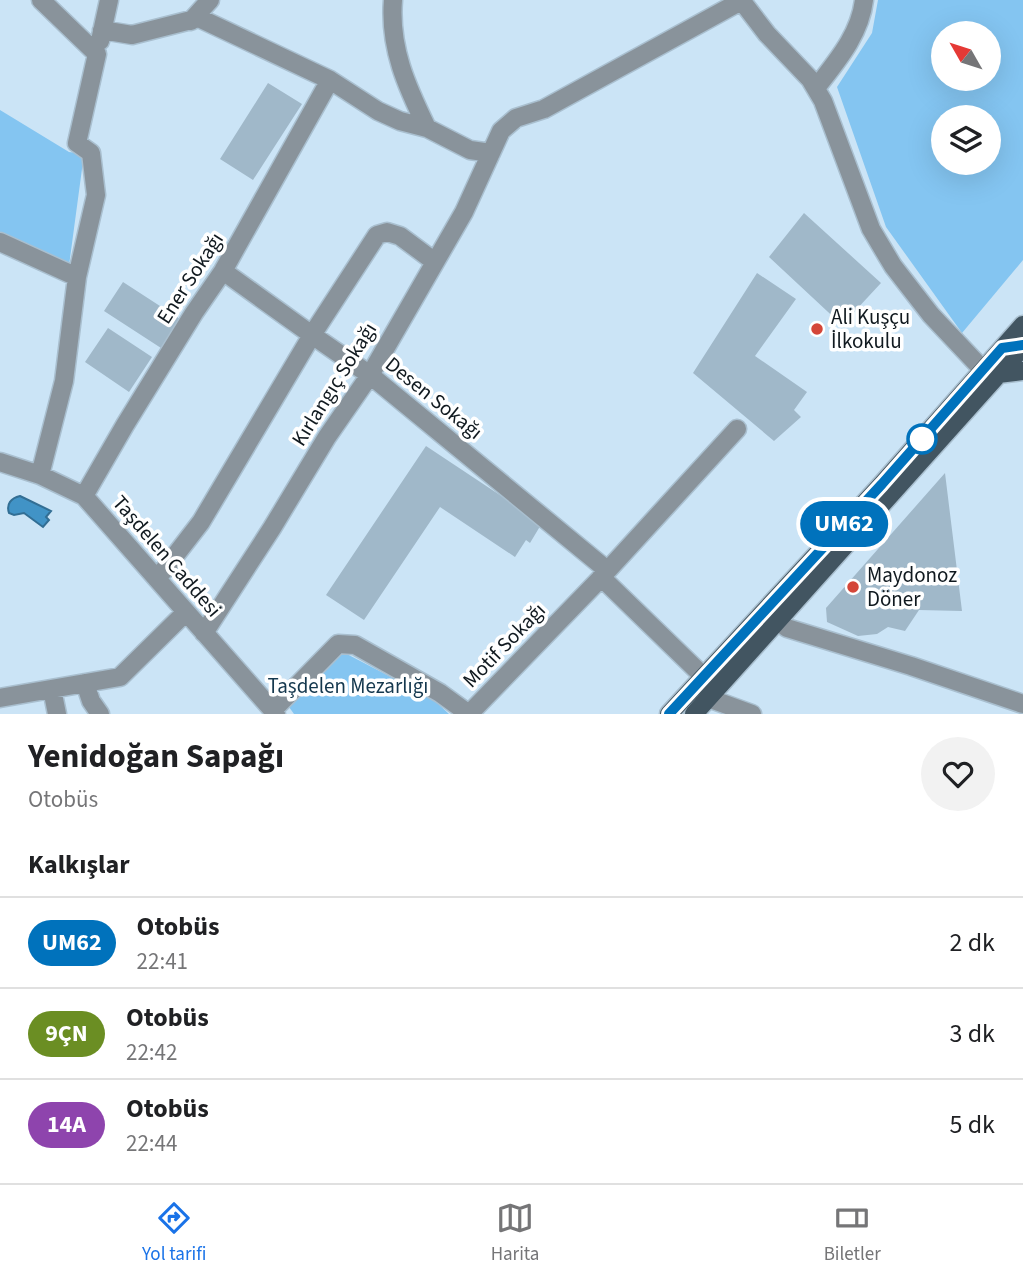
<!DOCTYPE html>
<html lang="tr">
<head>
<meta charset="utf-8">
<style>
  body { margin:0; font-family:"Source Sans 3",sans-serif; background:#f2f2f2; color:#202124; height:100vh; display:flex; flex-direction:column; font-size:26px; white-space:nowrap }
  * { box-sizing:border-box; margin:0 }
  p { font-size:23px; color:#757577 }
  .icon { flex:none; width:38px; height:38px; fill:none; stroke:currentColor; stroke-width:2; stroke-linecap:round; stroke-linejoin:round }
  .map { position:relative; height:714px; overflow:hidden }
  .panel { display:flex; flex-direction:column; background:#fff; flex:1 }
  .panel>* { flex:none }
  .badge { padding:0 14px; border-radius:23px; font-size:24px; line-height:46px }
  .needle { width:46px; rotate:309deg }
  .tools { position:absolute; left:931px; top:21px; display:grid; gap:14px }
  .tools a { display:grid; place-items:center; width:70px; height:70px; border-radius:50%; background:#fff; box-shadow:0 7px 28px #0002; font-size:35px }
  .map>.badge { position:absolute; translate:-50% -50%; box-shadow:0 0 0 4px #fff }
  h2 { padding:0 28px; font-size:26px; line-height:63px }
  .round { display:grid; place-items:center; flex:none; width:74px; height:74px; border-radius:37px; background:#f2f2f2 }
  .summary { display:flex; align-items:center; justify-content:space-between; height:119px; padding:0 28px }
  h1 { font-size:33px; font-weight:700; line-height:52px }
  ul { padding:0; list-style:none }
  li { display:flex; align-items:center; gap:21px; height:91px; padding:0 28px; border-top:2px solid #e0e0e0 }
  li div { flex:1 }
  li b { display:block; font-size:26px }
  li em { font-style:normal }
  li .badge { min-width:77px; font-weight:700; text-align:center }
  .dock { display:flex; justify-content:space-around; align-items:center; height:98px; border-top:2px solid #e0e0e0; background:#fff; font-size:19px; color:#757577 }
  .dock a { display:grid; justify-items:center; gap:4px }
  .dock .selected { color:#1a73e8 }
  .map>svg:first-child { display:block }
  .green { fill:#84c5f1; fill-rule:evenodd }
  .water { fill:#4193c6; stroke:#326e94; stroke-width:2 }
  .building { fill:#a0b8c9 }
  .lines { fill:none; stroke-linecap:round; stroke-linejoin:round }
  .minor-casing { stroke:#a9bfcf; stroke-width:21 }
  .major-casing { stroke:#a9bfcf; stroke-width:21 }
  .minor { stroke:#89939b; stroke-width:18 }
  .major { stroke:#425561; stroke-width:18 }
  .line-casing { stroke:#fff; stroke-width:16 }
  .line { stroke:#0072bc; stroke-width:10 }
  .poi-dot { fill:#d44639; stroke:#fff; stroke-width:2.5 }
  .stop-dot { fill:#fff; stroke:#0072bc; stroke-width:3.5 }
  .labels { text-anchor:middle; stroke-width:7; stroke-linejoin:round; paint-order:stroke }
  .street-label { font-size:21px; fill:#10191f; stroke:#fff }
  .poi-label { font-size:21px; fill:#10191f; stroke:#fff; text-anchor:start }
  .park-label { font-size:21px; fill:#15384e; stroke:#fff }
</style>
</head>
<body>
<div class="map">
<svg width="1023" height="714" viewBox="0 0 1023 714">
  <rect width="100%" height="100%" fill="#cbe4f6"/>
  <path class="green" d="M878 0H1023V260L962 333 886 227 837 87 872 33ZM989 33V79H943V33ZM989 117V163H943V117Z
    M0 110 69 152 84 154 68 273 0 243Z
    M343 652 433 699 449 714H294L289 707Z"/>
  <path class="water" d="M20 496 51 511 46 517 49 520 43 527 24 513 14 515 9 513C6 504 11 498 20 496Z"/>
  <path class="building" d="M268 83 302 104 253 180 220 159Z
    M804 213 881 283 842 325 769 257Z
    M757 273 796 299 755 356 807 392 794 410 801 417 774 441 693 373Z
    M123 282 180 319 161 348 104 311Z
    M108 328 152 357 129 392 85 362Z
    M426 446 542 523 530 543 526 540 515 557 440 507 364 620 326 595Z
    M945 473 962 611 919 610 905 631 888 627 877 634 858 636 827 622 826 608Z"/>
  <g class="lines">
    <defs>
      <path id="minor" d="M393 0C389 48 407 87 427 128
        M741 0 767 34 810 79 823 101 871 229 893 266 931 315 983 370
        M191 21 210 0
        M102 30 132 35 199 18 330 80 378 111 400 121 427 128 470 150 491 153
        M100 41 109 0
        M816 88C836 62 860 35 864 0
        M0 242 77 277
        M223 271 312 335 370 375 607 570
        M0 462 40 475 84 496 276 714
        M40 475 64 381 77 277 96 195 91 153 77 143 97 54 41 0
        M84 496 125 425 194 313 223 271 330 80
        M601 577 703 676
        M157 579 201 522 312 335 377 235 387 232 400 236 435 262
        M777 621 787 628 911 666 1023 704
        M204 633 272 528 327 437 370 375 464 212 501 131 516 118 544 109 741 1
        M85 683 91 701 100 714
        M52 689 57 714
        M0 698 120 677 186 612
        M708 698 752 714
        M273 710 338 644 355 645 440 693 469 714 597 582 737 429"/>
      <path id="major" d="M993 372 998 374 1023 371
        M669 714 882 484 1023 325
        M694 714 1023 347"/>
    </defs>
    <use href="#minor" class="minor-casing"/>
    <use href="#major" class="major-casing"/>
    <use href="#minor" class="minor"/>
    <use href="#major" class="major"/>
  </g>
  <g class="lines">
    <defs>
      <path id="line" d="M669 714 882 484 1002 348 1023 345"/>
    </defs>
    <use href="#line" class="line-casing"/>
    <use href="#line" class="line"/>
  </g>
  <g class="poi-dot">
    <circle cx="817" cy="329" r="7"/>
    <circle cx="853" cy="587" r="7"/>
  </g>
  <circle class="stop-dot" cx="922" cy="439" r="14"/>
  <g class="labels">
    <g class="street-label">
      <text transform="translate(190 278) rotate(-57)" y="7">Ener Sokağı</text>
      <text transform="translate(334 384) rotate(-58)" y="7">Kırlangıç Sokağı</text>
      <text transform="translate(434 398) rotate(39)" y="7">Desen Sokağı</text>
      <text transform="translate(167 556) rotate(49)" y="7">Taşdelen Caddesi</text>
      <text transform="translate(504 645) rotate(-46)" y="7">Motif Sokağı</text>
    </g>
    <g class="poi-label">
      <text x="831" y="324">Ali Kuşçu<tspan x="831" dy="24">İlkokulu</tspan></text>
      <text x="867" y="582">Maydonoz<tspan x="867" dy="24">Döner</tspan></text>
    </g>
    <g class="park-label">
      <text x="348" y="693">Taşdelen Mezarlığı</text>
    </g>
  </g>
</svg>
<div class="tools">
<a><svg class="needle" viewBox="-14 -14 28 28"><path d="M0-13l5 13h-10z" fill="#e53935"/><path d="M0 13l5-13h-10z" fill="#757577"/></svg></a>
<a><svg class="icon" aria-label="layers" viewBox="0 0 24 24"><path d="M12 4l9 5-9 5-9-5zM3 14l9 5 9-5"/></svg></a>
</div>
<b class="badge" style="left:844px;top:524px;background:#0072bc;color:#fff">UM62</b>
</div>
<section class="panel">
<div class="summary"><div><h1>Yenidoğan Sapağı</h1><p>Otobüs</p></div><a class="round"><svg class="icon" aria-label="heart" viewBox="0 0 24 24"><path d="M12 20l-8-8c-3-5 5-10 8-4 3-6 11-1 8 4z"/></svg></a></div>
<h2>Kalkışlar</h2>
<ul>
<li><span class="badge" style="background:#0072bc;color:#fff">UM62</span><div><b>Otobüs</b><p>22:41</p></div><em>2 dk</em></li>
<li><span class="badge" style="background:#6b8e23;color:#fff">9ÇN</span><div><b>Otobüs</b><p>22:42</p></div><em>3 dk</em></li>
<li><span class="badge" style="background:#8e44ad;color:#fff">14A</span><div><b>Otobüs</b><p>22:44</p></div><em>5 dk</em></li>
</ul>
</section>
<nav class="dock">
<a class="selected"><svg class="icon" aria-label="directions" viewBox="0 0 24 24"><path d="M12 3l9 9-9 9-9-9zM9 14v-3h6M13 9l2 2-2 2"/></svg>Yol tarifi</a>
<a><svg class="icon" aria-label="map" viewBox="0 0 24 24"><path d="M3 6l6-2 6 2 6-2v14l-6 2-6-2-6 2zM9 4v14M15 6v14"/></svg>Harita</a>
<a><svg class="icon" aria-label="tickets" viewBox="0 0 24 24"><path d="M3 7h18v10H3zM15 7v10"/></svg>Biletler</a>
</nav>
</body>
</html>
